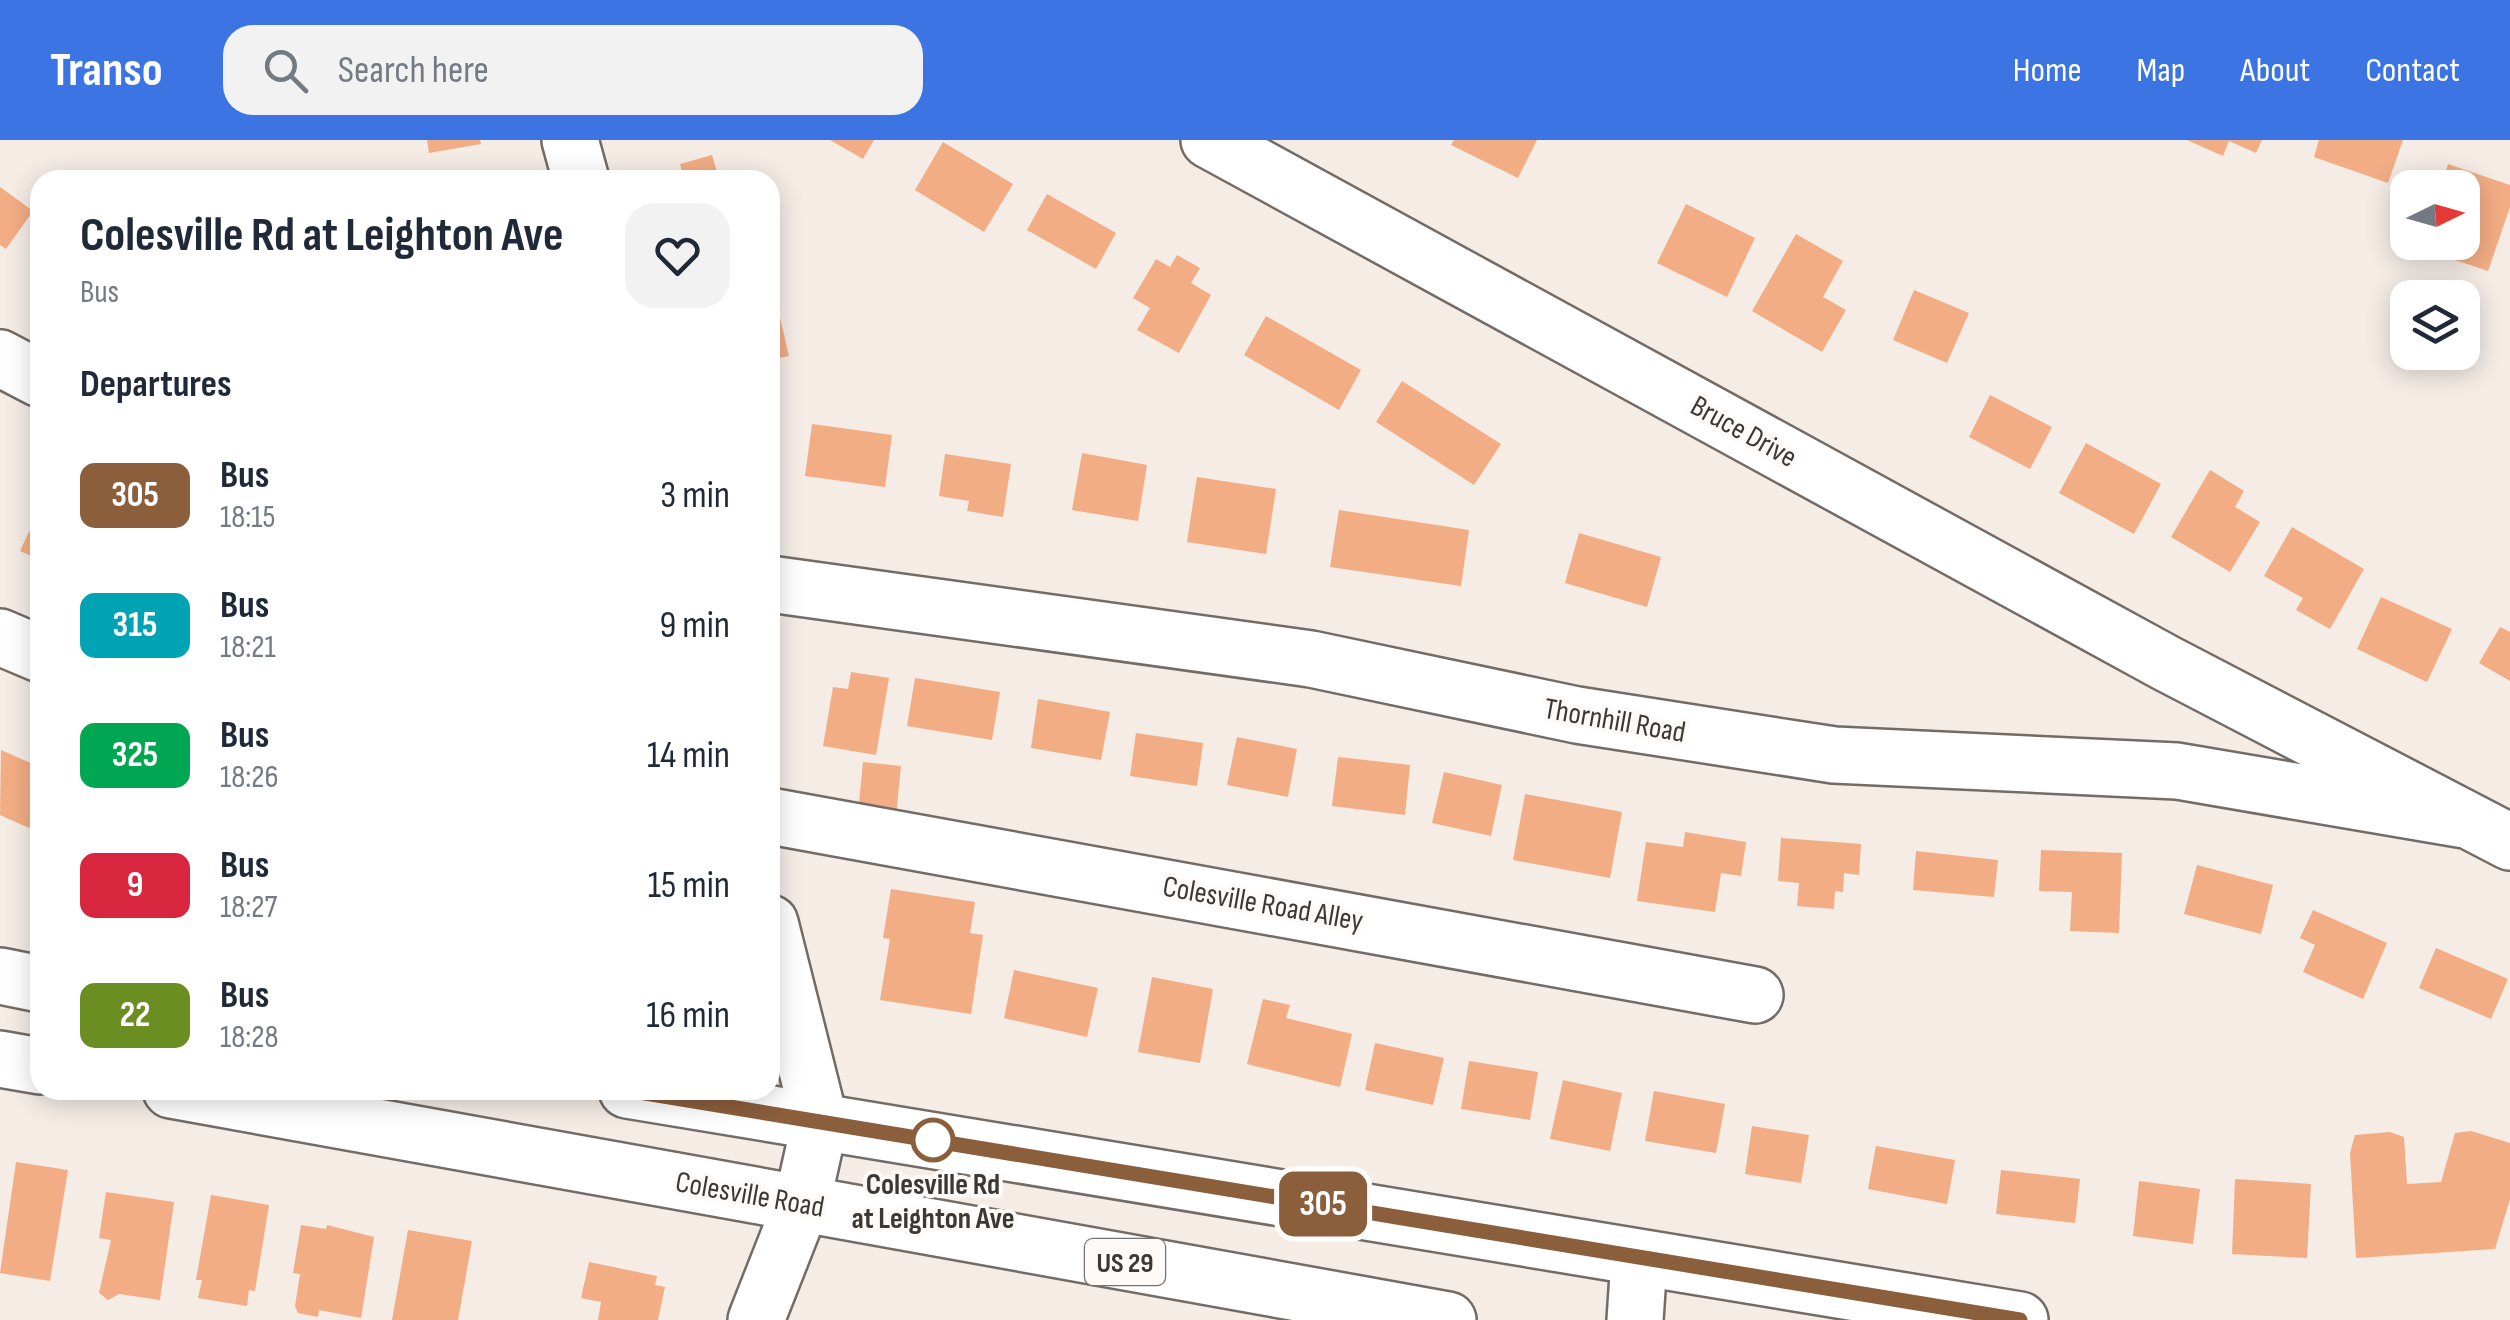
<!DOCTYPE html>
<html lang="en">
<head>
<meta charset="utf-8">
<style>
  body { margin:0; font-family:"Sofia Sans Condensed",sans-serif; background:#f2f2f3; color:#1f2937; height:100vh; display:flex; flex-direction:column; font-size:38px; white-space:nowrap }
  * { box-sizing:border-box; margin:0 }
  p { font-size:32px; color:#747a83 }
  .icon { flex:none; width:55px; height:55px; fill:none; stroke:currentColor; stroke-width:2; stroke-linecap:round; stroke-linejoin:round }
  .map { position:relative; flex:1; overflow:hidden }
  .sheet { position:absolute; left:30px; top:30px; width:750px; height:930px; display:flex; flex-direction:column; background:#fff; border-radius:30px; box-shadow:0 5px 25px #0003 }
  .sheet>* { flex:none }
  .badge { padding:0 20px; border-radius:15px; font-size:35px; line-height:65px }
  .needle { width:65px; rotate:85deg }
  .fabs { position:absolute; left:2390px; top:30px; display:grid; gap:20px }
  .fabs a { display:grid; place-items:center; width:90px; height:90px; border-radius:20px; background:#fff; box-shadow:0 5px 25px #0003; font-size:50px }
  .map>.badge { position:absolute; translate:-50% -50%; box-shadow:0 0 0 5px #fff }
  h2 { padding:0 50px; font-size:38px; line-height:90px }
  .round { display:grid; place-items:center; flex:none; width:105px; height:105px; border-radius:30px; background:#f2f2f3 }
  .headline { display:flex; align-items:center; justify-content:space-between; height:170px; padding:0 50px }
  h1 { font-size:48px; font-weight:700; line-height:75px }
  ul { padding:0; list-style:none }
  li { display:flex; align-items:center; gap:30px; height:130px; padding:0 50px }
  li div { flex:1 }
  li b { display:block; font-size:38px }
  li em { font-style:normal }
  li .badge { min-width:110px; font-weight:700; text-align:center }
  header { display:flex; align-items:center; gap:60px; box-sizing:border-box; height:140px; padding:0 50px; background:#3c74e4; color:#fff }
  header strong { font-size:48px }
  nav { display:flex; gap:55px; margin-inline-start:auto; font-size:35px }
  .search { width:700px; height:90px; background:#f2f2f3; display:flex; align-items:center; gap:25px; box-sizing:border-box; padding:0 35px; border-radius:30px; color:#747a83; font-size:38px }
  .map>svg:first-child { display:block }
  .building { fill:#f2ad84 }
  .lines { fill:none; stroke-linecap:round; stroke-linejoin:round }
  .minor-casing { stroke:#736b66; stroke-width:60 }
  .highway-casing { stroke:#736b66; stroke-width:60 }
  .minor { stroke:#fff; stroke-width:55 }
  .highway { stroke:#fff; stroke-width:55 }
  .line-casing { stroke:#fff; stroke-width:22 }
  .line { stroke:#8b5e3c; stroke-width:15 }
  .stop-dot { fill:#fff; stroke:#8b5e3c; stroke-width:5 }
  .labels { text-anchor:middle; stroke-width:8; stroke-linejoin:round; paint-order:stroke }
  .shield { fill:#fefaf8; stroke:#767270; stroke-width:2.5 }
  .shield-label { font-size:28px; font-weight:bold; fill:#3b3836 }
  .street-label { font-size:30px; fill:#3b3836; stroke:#fefaf8 }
  .stop-label { font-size:30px; font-weight:bold; fill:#3b3836; stroke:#fefaf8 }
</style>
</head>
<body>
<header>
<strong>Transo</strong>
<div class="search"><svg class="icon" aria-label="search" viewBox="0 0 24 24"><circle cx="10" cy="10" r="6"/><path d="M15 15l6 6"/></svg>Search here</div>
<nav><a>Home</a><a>Map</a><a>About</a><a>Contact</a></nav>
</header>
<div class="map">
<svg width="2510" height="1180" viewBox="0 0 2510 1180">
  <rect width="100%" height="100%" fill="#f5ece6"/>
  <path class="building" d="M427 0H480L481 4 429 13Z
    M830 0H874L863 19Z
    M1454 0H1537L1518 38 1451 5Z
    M2187 0H2262L2256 13 2229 1 2223 16Z
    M2319 0H2403L2388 43 2314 17Z
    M943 2 1013 44 984 92 915 50Z
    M712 15 718 35 738 30 740 40H684L680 24Z
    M2448 24 2510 45V67L2488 131 2419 108 2421 102H2462V48H2440Z
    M0 47 33 71 6 109 0 105Z
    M1047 54 1116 93 1096 129 1027 90Z
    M1686 64 1755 98 1727 157 1657 123Z
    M1796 94 1843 121 1823 157 1846 170 1822 212 1752 171Z
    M1177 115 1200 128 1191 143 1211 155 1179 213 1137 190 1150 168 1133 158 1156 119 1170 127Z
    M1914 150 1969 173 1947 223 1893 200Z
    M775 156 789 216 770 220V157Z
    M1266 176 1361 230 1339 270 1244 215Z
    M1402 241 1501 304 1474 345 1376 282Z
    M1990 255 2052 287 2030 329 1969 297Z
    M812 284 892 295 885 347 805 336Z
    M2086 303 2161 344 2134 394 2059 353Z
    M1082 313 1147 325 1138 381 1072 370Z
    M945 314 1011 324 1003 377 967 371 969 361 939 356Z
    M2210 330 2244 351 2235 367 2260 382 2230 432 2171 397Z
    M1197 337 1276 349 1266 414 1187 402Z
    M40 368V420L20 411Z
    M1339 370 1469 390 1461 446 1330 427Z
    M2292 387 2364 429 2330 489 2296 470 2303 458 2264 436Z
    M1579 393 1661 417 1647 467 1565 443Z
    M2381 457 2452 489 2427 542 2357 509Z
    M2500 487 2510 492V541L2479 523Z
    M851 532 889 538 876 615 823 606 833 547 848 549Z
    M915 538 1000 552 992 600 907 586Z
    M1038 559 1110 572 1101 620 1031 608Z
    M1136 593 1203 603 1197 646 1130 636Z
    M1237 597 1297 609 1288 657 1227 645Z
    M1 610 40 627V662L29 688 0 675Z
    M1338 617 1410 625 1405 675 1332 666Z
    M863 622 901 626 896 677 858 673Z
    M1444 632 1502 645 1491 696 1432 683Z
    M1525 654 1622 672 1610 738 1513 720Z
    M1685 692 1746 702 1741 736 1721 733 1715 772 1637 761 1646 702 1683 707Z
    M1781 698 1861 704 1859 735 1844 733 1843 752 1835 751 1834 769 1797 766 1799 743 1778 741Z
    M2041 710 2122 713 2119 793 2070 791 2072 752 2039 751Z
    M1916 711 1998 720 1994 757 1913 750Z
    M2197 725 2273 745 2261 794 2184 774Z
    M891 749 975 762 970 793 983 795 971 874 880 860 890 799 883 798Z
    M2313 770 2387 803 2363 859 2303 832 2315 805 2300 798Z
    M2436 808 2508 839 2491 879 2419 848Z
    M1014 830 1098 848 1087 897 1004 878Z
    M1152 837 1213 849 1200 923 1138 912Z
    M1263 859 1290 865 1286 878 1352 894 1340 947 1247 924Z
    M1375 903 1444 918 1433 965 1365 950Z
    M1469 921 1538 932 1530 980 1461 969Z
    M1563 940 1622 953 1610 1011 1550 999Z
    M1654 951 1725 964 1716 1013 1645 1001Z
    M1752 986 1809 995 1801 1043 1745 1034Z
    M2471 991 2510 1003V1059L2495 1109 2356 1118 2350 1013 2355 995 2390 992 2404 997 2407 1044 2441 1042 2455 993Z
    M1876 1006 1955 1020 1947 1064 1868 1049Z
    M16 1022 68 1030 50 1141 0 1133Z
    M2001 1030 2080 1039 2075 1083 1996 1074Z
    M2235 1039 2311 1044 2307 1118 2232 1114Z
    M2139 1041 2200 1049 2193 1104 2133 1096Z
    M106 1052 174 1062 160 1160 119 1154 108 1160 99 1153 111 1100 99 1098Z
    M211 1055 269 1065 255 1151 249 1150 247 1166 198 1158 202 1140H196Z
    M301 1085 326 1089 327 1085 374 1097 361 1178 319 1170 318 1177 298 1173 295 1166 300 1134 293 1133Z
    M408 1090 472 1101 458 1180H392Z
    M589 1122 657 1136 655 1145 665 1147 658 1180H598L601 1162 581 1158Z"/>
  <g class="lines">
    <defs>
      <path id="minor" d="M570 0 581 40
        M1209 0 2166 523 2510 702
        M0 218 40 239
        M770 444 1311 519 1577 575 1834 615 2177 631 2464 680
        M0 497 40 514
        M770 676 1755 855
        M756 1180 802 1063 820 982 770 783
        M1635 1180 1639 1120"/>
      <path id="highway" d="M0 836 40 844
        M0 919 40 926
        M171 950 1448 1180
        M627 950 2020 1180"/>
    </defs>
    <use href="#minor" class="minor-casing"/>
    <use href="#highway" class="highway-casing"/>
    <use href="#minor" class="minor"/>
    <use href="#highway" class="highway"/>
  </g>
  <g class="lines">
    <defs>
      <path id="line" d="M627 950 2020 1180"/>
    </defs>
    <use href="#line" class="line-casing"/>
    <use href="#line" class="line"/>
  </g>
  <circle class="stop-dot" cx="933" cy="1000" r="20"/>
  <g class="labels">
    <rect class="shield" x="1085" y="1099" width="80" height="46" rx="8"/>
    <g class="shield-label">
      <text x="1125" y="1132">US 29</text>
    </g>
    <g class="street-label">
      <text transform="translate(1744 291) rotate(29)" y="10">Bruce Drive</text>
      <text transform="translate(1615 580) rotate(10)" y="10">Thornhill Road</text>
      <text transform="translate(1263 763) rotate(10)" y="10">Colesville Road Alley</text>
      <text transform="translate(750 1054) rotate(10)" y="10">Colesville Road</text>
    </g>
    <g class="stop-label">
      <text x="933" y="1054">Colesville Rd<tspan x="933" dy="34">at Leighton Ave</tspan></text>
    </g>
  </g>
</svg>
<div class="fabs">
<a><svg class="needle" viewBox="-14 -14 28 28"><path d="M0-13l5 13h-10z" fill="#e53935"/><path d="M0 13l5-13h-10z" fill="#747a83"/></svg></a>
<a><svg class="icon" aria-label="layers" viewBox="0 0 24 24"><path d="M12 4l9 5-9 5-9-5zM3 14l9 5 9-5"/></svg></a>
</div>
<b class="badge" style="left:1323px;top:1064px;background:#8b5e3c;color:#fff">305</b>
<section class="sheet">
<div class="headline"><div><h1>Colesville Rd at Leighton Ave</h1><p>Bus</p></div><a class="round"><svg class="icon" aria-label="heart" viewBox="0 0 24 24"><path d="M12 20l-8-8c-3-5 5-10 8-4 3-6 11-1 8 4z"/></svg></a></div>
<h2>Departures</h2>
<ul>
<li><span class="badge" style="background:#8b5e3c;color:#fff">305</span><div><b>Bus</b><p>18:15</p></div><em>3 min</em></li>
<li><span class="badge" style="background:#00a3b4;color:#fff">315</span><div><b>Bus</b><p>18:21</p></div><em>9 min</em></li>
<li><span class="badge" style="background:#00a651;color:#fff">325</span><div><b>Bus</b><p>18:26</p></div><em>14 min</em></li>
<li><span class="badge" style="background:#d7263d;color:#fff">9</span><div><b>Bus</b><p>18:27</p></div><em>15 min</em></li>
<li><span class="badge" style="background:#6b8e23;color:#fff">22</span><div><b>Bus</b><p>18:28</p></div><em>16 min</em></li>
</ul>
</section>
</div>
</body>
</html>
